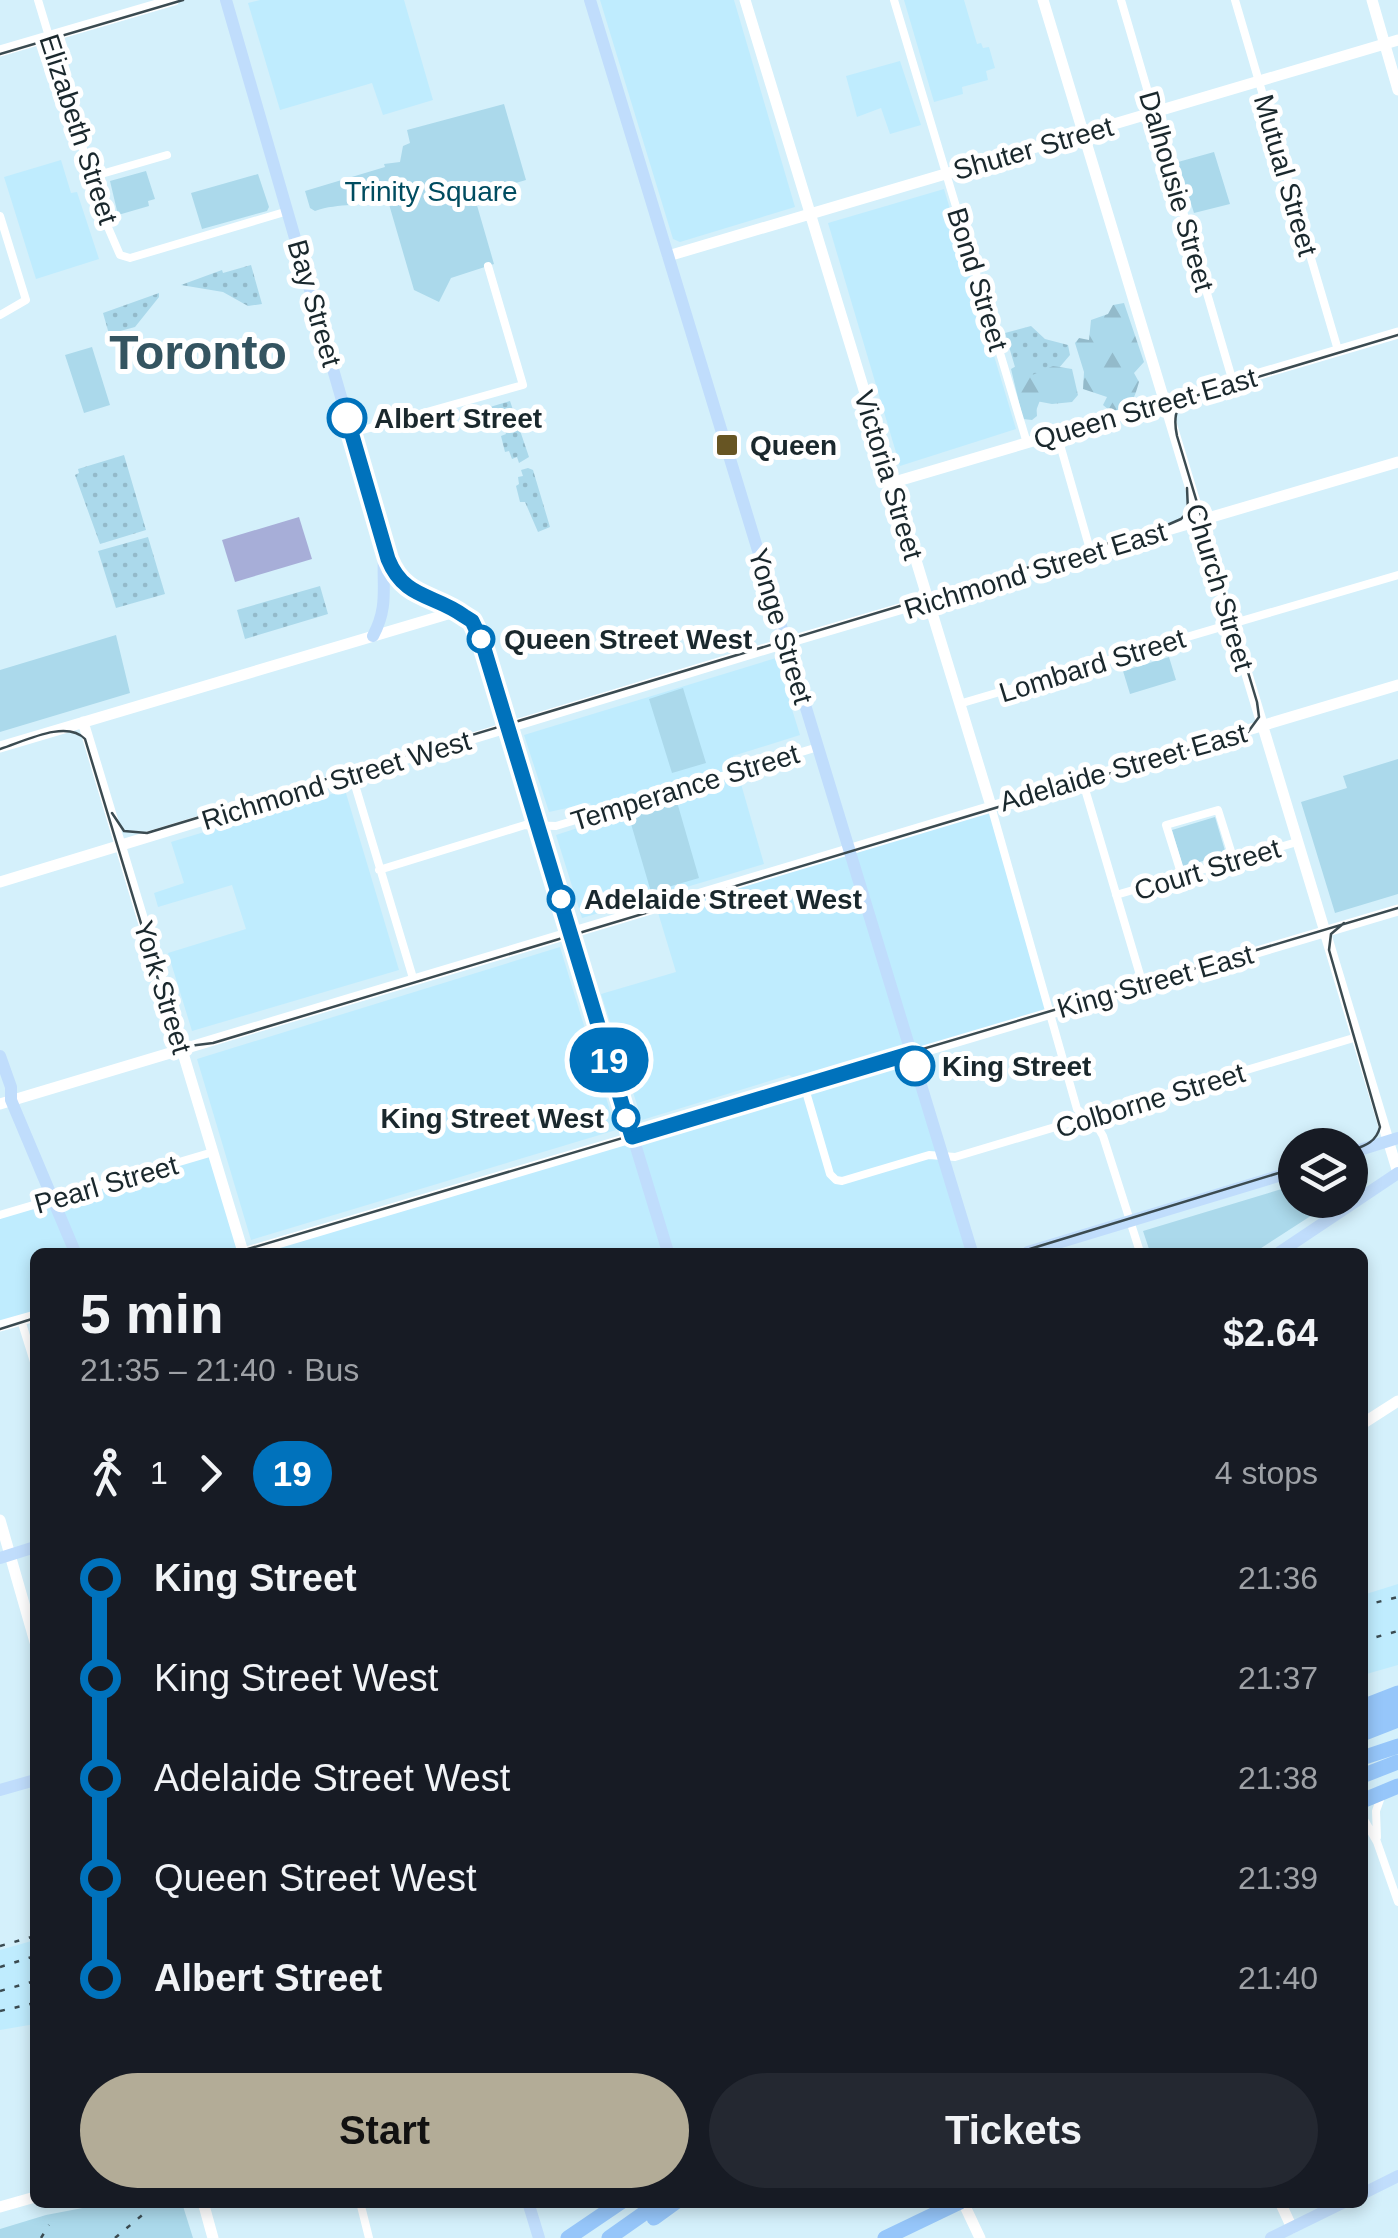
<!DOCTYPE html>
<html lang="en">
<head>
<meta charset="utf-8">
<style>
  body { margin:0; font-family:Arial,sans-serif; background:#242831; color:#f1f3f6; height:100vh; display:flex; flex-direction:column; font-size:38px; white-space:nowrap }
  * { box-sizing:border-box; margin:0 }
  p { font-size:32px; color:#9ea1a6 }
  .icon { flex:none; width:55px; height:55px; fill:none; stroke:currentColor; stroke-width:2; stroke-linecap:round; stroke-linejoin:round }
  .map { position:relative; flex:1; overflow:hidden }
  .drawer { position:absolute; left:30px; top:1248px; width:1338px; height:960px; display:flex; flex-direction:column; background:#171b24; border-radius:15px; box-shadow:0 5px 15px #0003 }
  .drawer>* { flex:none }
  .badge { padding:0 20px; border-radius:32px; font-size:35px; line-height:65px }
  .fabs { position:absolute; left:1278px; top:1128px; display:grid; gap:20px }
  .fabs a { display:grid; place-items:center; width:90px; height:90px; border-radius:50%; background:#171b24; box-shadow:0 5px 15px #0003; font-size:50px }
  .map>.badge { position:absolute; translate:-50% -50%; box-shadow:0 0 0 5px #fff }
  .legs { display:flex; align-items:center; gap:15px; height:110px; padding:0 50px; font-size:32px }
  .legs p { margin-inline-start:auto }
  .summary { display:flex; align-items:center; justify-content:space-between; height:170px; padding:0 50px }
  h1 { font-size:55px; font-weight:700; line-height:75px }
  .primary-button { display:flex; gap:20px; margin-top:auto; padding:20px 50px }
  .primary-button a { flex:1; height:115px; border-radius:60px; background:#b3ac97; color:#111; font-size:40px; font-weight:700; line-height:115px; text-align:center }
  .primary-button a+a { background:#242831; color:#f1f3f6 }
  ul { padding:0 50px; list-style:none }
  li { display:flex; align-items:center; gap:35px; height:100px; font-size:38px }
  li i { display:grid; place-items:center; width:15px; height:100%; margin:0 12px; background:currentColor }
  li i::after { content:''; width:25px; height:25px; margin:-12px; border:8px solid; border-radius:50%; background:#171b24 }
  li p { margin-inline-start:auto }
  li:first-child i { background:linear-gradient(#0000 50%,currentColor 0) }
  li:last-child i { background:linear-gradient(currentColor 50%,#0000 0) }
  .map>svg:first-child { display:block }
  .built { fill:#bfecfe }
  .grass { fill:url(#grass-dots) }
  .forest { fill:url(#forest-firs) }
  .park { fill:#abd9eb }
  .water { fill:#a7aed8 }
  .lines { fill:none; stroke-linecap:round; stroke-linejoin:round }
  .street { stroke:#fff; stroke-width:8 }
  .secondary { stroke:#fff; stroke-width:11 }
  .primary { stroke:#c0ddfc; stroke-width:12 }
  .highway { stroke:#96c6fa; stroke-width:15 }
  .tram { stroke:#3b4b51; stroke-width:2.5 }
  .rail { stroke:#3b4b51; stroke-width:2.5; stroke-dasharray:5 10; stroke-linecap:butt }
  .line-1-casing { stroke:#fff; stroke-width:22 }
  .line-1 { stroke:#0072bc; stroke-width:15 }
  .stop-1-dot { fill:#fff; stroke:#0072bc; stroke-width:5 }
  .poi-dot { fill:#675523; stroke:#fff; stroke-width:4 }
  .labels { text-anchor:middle; stroke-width:10; stroke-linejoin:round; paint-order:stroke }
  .street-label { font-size:28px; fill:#1a282d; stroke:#fff }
  .park-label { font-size:28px; fill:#004c60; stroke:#fff }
  .stop-label { font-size:28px; font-weight:bold; fill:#1a282d; stroke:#fff; text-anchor:start }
  .poi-label { font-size:28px; font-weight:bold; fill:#1a282d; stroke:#fff; text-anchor:start }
  .town-label { font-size:48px; font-weight:bold; fill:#345460; stroke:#fff }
</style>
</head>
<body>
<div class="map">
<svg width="1398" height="2238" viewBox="0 0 1398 2238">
  <defs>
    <pattern id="grass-dots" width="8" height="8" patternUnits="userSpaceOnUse" patternTransform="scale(2.5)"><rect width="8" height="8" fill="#abd9eb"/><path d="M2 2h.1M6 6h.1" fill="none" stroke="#93baca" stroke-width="1.8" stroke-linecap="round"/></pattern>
    <pattern id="forest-firs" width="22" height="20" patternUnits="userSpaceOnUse" patternTransform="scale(2.5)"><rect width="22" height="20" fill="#abd9eb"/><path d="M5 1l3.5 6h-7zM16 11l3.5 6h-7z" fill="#93baca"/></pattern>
  </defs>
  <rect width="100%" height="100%" fill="#d4f0fb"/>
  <path class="built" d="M260 0H404L433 100 383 115 372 83 280 110 248 3Z
    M600 0H734L795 207 680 242 673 239Z
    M904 0H964L977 44 981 43 983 48 989 47 995 68 986 71 988 80 962 87 963 94 934 102Z
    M900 61 921 125 890 134 881 108 857 117 846 76Z
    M61 160 71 193 77 192 99 259 36 279 4 177Z
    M944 189 1016 429 900 466 828 223Z
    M776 658 800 735 733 756 764 864 582 918 556 835 596 822 590 803 549 812 524 735Z
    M345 790 399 970 192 1031 168 953 246 929 232 885 158 907 154 893 184 883 171 842Z
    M991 806 1049 1013 912 1053 972 1252H247L803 1084 789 1075 642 1120 601 994 676 972 656 906Z
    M560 947 616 1130 251 1240 197 1059Z
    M213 1152 243 1252H35V1316L0 1326V1215Z
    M1398 1584V1665L1363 1675V1595Z
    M35 1940V2024L0 2030V1950Z"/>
  <path class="grass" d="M251 265 262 304 248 306 223 292 181 285 222 270 223 273Z
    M159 293V297L135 327 109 334 103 313Z
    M1031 326 1045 339 1068 345 1070 355 1047 382 1034 416 1030 418 1005 333Z
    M510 401 529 457 519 463 517 457 512 459 509 451 505 452 501 436 506 434 498 409 491 410 490 407Z
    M124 455 146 530 100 544 75 475 79 473 78 469Z
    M528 468 533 470 550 527 538 532 525 502H520L516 486 519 484 518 477 523 476 521 470Z
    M148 537 165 594 116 608 98 551Z
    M320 586 328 614 245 639 237 610Z"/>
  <path class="forest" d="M1124 303 1144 362 1134 373 1139 382C1133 402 1131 411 1109 410L1103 405 1107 397 1083 389 1084 372 1075 343 1079 338 1089 340 1091 320 1108 314 1113 305Z
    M1028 359 1033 360V366L1028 370 1030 376 1053 366 1072 369 1078 395 1072 402 1052 404 1036 401 1037 416 1032 420 1023 419 1011 369Z"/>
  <path class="park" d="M504 104 526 180 474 195 494 264 451 278 439 302 414 290 386 194C364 209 339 202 315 211L310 208 305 191 385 167 384 164 400 162 403 146 410 143 407 130Z
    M1214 152 1230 204 1194 213 1178 162Z
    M146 171 155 199 148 201 149 206 118 215 110 181Z
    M258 174 269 207 267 211 202 229 191 193Z
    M92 347 110 405 84 413 65 355Z
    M116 635 130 693 0 732V670Z
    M1169 657 1176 680 1130 694 1123 671Z
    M683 688 706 763 672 773 649 699Z
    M1398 759V894L1335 913 1301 802 1347 788 1343 776Z
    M677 802 699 878 651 892 629 817Z
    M1215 817 1226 854 1183 867 1172 830Z
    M1295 1185V1200H1317L1323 1208 1255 1252H1150L1143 1231Z
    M114 2202 182 2203 193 2238H0V2229L46 2215Z"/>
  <path class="water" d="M299 517 312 559 235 582 222 540Z"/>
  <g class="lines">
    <path class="street" d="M38 0 104 218 120 255 130 258 288 211
      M894 0 1027 443
      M1121 0 1233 382
      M1235 0 1338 350
      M91 177 167 155
      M0 216 26 300 0 315
      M352 433 523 385 488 266
      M1057 434 1091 553
      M959 704 1398 575
      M352 775 413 978
      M1082 779 1143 985
      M991 806 1077 1109 1097 1126 1103 1136 1140 1252
      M379 870 525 825 556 826 818 747
      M1182 876 1166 825 1218 810 1234 861
      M1116 895 1297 842
      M804 1085 830 1174 836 1180 842 1181 929 1155 955 1157 1357 1037
      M0 1215 213 1152
      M21 1320 35 1365
      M1362 1816 1377 1842 1398 1902
      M1377 1837 1376 1811 1381 1797
      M360 2202 369 2238"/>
    <path class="secondary" d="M745 0 991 806
      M1043 0 1398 1173
      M1372 0 1398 90
      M0 51 174 0
      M668 256 1398 40
      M891 483 1398 333
      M83 722 243 1252
      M0 747 458 611
      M0 882 798 639 1398 462
      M0 1104 1398 685
      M247 1252 1398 910
      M0 1326 35 1316
      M1362 1424 1398 1401
      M0 1520 35 1642
      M203 2202 213 2238
      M963 2202 980 2238
      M1280 2202 1292 2228
      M0 2207 35 2197"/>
    <path class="primary" d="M226 0 388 559 404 586 464 615 472 621 482 642 668 1252
      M590 0 972 1252
      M373 636C389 606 382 587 384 555
      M0 1056 11 1087V1100L75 1252
      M1350 1153 1398 1138
      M1028 1252 1295 1171
      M1280 1252 1398 1173
      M0 1558 35 1547
      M0 1790 35 1780
      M1362 2194 1398 2176
      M528 2202 539 2238
      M1271 2238 1344 2202"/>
    <path class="highway" d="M1362 1707 1398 1693
      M1362 1720 1398 1708
      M1362 1734 1398 1720
      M1362 1758 1398 1746
      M1362 1776 1398 1762
      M1362 1801 1398 1786
      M654 2218 676 2202
      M568 2238 621 2202
      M609 2238 660 2202
      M885 2238 960 2202"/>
    <path class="tram" d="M0 54 183 0
      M0 749C23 742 66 719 85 739L174 1032 189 1046 213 1043 1248 732 1259 717 1257 702 1177 436C1172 412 1177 402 1201 394L1398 335
      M112 813 124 831 147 833 1165 526 1181 519 1188 511 1187 488
      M1344 923 1331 934 1329 950 1380 1127C1376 1143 1364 1146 1350 1151
      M238 1252 1398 908
      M1020 1252 1295 1168
      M0 1329 35 1318"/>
    <path class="rail" d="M1362 1606 1398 1597
      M1362 1641 1398 1631
      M0 1946 35 1936
      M0 1967 35 1956
      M0 1991 35 1981
      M0 2011 35 2003
      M41 2238 49 2225
      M115 2238 147 2211"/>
  </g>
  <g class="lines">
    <defs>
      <path id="line-1" d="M347 418 388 559C404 599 434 594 464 616L472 621 482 642 632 1137 912 1053 915 1066"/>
    </defs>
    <use href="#line-1" class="line-1-casing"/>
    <use href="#line-1" class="line-1"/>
  </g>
  <g class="stop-1-dot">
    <circle cx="347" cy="418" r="18"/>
    <circle cx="481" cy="639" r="12"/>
    <circle cx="561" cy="899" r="12"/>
    <circle cx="915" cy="1066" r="18"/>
    <circle cx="626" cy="1118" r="12"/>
  </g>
  <rect class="poi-dot" x="715" y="433" width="24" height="24" rx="5"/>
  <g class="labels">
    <g class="street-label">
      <text transform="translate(79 129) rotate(72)" y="10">Elizabeth Street</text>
      <text transform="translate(1033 148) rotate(-16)" y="10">Shuter Street</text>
      <text transform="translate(1286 175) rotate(74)" y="10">Mutual Street</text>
      <text transform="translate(1177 191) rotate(74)" y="10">Dalhousie Street</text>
      <text transform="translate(978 279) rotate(73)" y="10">Bond Street</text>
      <text transform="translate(315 303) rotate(74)" y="10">Bay Street</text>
      <text transform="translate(1145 408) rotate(-16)" y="10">Queen Street East</text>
      <text transform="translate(889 475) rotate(73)" y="10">Victoria Street</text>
      <text transform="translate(1035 570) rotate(-17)" y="10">Richmond Street East</text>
      <text transform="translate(1220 587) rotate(73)" y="10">Church Street</text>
      <text transform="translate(781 626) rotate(73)" y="10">Yonge Street</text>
      <text transform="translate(1092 665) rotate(-17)" y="10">Lombard Street</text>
      <text transform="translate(1123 767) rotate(-16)" y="10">Adelaide Street East</text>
      <text transform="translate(336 780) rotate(-17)" y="10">Richmond Street West</text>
      <text transform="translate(685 787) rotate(-17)" y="10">Temperance Street</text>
      <text transform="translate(1207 869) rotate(-17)" y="10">Court Street</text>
      <text transform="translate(1155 981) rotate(-16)" y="10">King Street East</text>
      <text transform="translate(163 987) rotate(73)" y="10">York Street</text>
      <text transform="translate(1150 1100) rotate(-17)" y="10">Colborne Street</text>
      <text transform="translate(106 1184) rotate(-16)" y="10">Pearl Street</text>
    </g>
    <g class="park-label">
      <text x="431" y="201">Trinity Square</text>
    </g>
    <g class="stop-label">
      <text x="374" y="428">Albert Street</text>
      <text x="504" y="649">Queen Street West</text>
      <text x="584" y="909">Adelaide Street West</text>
      <text x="942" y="1076">King Street</text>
      <text x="604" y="1128" text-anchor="end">King Street West</text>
    </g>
    <g class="poi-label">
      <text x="750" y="455">Queen</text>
    </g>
    <g class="town-label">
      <text x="198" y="369">Toronto</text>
    </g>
  </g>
</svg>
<div class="fabs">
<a><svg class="icon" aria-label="layers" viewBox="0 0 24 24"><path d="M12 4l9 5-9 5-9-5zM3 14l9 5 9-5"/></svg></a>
</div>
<b class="badge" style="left:609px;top:1060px;background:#0072bc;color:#fff">19</b>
<section class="drawer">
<div class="summary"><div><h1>5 min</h1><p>21:35 – 21:40 · Bus</p></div><b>$2.64</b></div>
<div class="legs"><svg class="icon" aria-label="walk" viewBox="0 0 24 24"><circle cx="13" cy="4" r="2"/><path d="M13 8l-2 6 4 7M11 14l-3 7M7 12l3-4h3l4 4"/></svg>1<svg class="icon" aria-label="forward" viewBox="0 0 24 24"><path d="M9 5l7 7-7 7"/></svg><b class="badge" style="background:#0072bc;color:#fff">19</b><p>4 stops</p></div>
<ul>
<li><i style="color:#0072bc"></i><b>King Street</b><p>21:36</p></li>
<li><i style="color:#0072bc"></i><span>King Street West</span><p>21:37</p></li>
<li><i style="color:#0072bc"></i><span>Adelaide Street West</span><p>21:38</p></li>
<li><i style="color:#0072bc"></i><span>Queen Street West</span><p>21:39</p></li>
<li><i style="color:#0072bc"></i><b>Albert Street</b><p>21:40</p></li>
</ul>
<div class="primary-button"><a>Start</a><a>Tickets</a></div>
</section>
</div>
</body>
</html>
